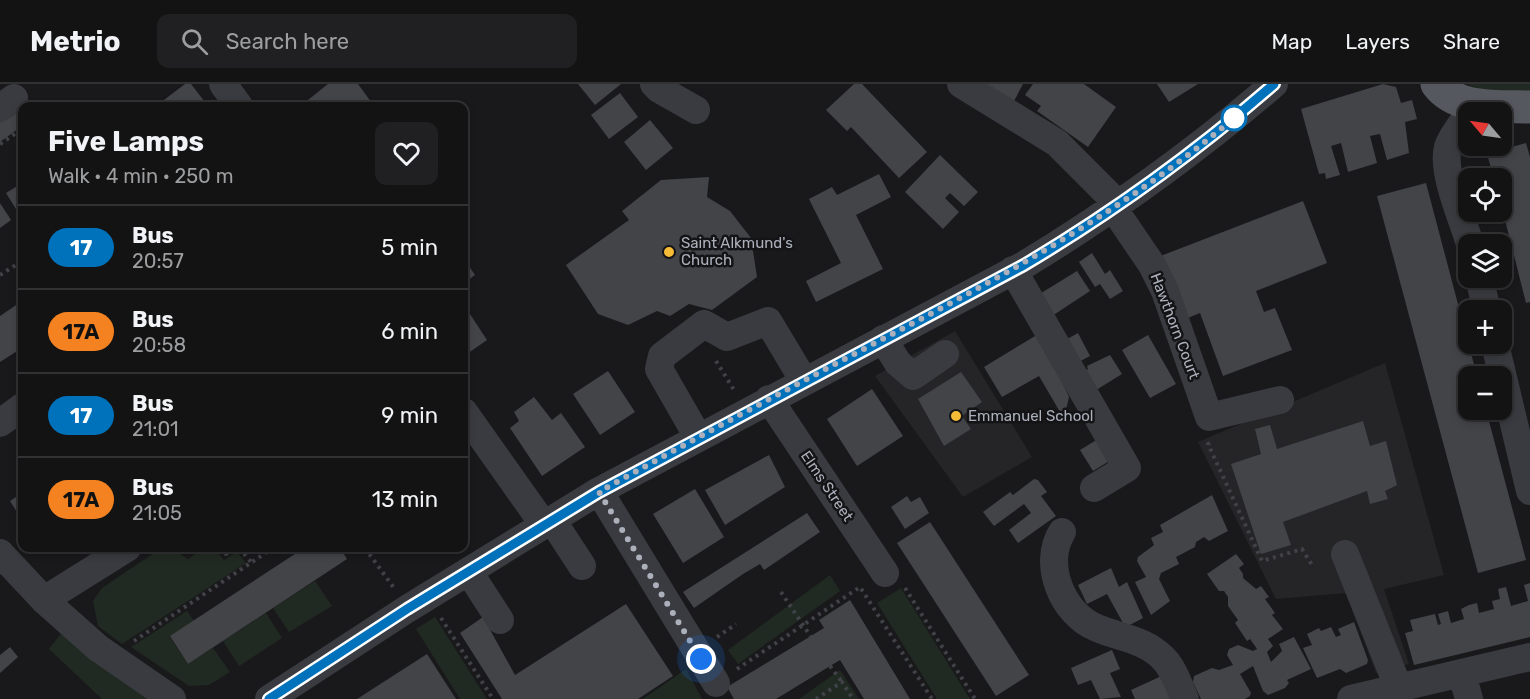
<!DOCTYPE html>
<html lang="en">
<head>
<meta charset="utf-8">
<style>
  body { margin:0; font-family:Rubik,sans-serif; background:#202022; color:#f1f3f6; height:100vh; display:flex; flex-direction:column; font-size:22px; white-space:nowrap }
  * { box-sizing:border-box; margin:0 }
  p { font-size:20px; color:#9d9ea0 }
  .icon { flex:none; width:33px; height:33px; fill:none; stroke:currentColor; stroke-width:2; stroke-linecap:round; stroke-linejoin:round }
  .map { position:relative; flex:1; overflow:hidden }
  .panel { position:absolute; left:18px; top:18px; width:450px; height:450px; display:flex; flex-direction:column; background:#131314; border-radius:12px; box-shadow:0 3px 9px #0003,0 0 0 2px #323234 }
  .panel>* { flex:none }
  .badge { padding:0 12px; border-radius:20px; font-size:21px; line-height:39px }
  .needle { width:39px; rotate:299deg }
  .fabs { position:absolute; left:1458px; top:18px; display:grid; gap:12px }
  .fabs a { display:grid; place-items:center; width:54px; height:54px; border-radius:12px; background:#131314; box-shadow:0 3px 9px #0003,0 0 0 2px #323234; font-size:30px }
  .you { position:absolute; width:30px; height:30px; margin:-15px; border:4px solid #fff; border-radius:50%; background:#1a73e8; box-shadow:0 0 0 9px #1a73e833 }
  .map>.badge { position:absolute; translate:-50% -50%; box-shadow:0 0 0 3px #fff }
  .round { display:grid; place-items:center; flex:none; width:63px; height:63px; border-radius:12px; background:#202022 }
  .head { display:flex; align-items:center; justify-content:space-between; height:102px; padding:0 30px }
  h1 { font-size:28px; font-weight:700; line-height:45px }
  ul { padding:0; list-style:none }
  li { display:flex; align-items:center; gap:18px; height:84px; padding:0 30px; border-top:2px solid #323234 }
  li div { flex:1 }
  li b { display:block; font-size:22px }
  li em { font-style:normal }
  li .badge { min-width:66px; font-weight:700; text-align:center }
  header { display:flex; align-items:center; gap:36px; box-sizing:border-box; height:84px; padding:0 30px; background:#131314; border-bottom:2px solid #323234 }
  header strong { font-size:28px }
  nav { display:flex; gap:33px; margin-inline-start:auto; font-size:21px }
  .search { width:420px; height:54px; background:#202022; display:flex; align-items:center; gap:15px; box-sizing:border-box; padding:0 21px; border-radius:12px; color:#9d9ea0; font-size:22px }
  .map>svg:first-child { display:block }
  .built { fill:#252528 }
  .green { fill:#212a22 }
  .building { fill:#434448 }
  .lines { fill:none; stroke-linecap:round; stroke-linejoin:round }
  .path { stroke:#404248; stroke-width:4; stroke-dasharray:3 4.5; stroke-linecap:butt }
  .minor { stroke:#3a3b40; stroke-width:28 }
  .major { stroke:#565860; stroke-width:33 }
  .line-casing { stroke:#fff; stroke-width:14 }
  .line { stroke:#0072bc; stroke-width:9 }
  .walk { stroke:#abb0bb; stroke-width:6; stroke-dasharray:0 10.8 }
  .stop-dot { fill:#fff; stroke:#0072bc; stroke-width:3 }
  .poi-dot { fill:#f6bb37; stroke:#141416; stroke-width:2 }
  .labels { text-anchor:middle; stroke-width:5; stroke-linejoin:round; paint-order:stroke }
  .poi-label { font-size:15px; fill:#abb0bb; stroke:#141416; text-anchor:start }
  .street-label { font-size:15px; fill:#abb0bb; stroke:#141416 }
</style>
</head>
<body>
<header>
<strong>Metrio</strong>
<div class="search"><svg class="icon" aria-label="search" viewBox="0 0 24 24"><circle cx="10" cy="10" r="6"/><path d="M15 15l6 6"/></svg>Search here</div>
<nav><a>Map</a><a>Layers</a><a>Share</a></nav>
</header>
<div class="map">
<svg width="1530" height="615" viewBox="0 0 1530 615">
  <rect width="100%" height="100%" fill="#19191b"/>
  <path class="built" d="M955 247 1032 373 963 413 875 292Z
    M1385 279 1444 491 1384 505 1409 580 1376 589 1346 509 1276 515 1198 358Z"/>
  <path class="green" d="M1467 0H1530V8L1483 7Z
    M171 464 188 475 204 464H214L224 476 237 468 246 479 122 560 98 542 93 517 102 504 160 465Z
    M830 491 840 507 738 580 728 566Z
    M315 497 332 522 289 548 273 524Z
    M901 504 970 615H937L877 519Z
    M187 527 194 537 170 553 188 580 213 564 230 588 209 601 189 602 131 563Z
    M266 529 282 554 239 582 223 557Z
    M435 533 487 615H460L416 545Z
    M62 548 152 615H102L49 565Z
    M686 585 702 615H643Z
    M840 586 859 615H799Z"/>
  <path class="building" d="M185 0H191L208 22H163L160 19Z
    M328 0H358L374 22H312L308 16Z
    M578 0H621L595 21Z
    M854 0H862L927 68 899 94 851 43 847 47 826 26Z
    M983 0H1023L1014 17Z
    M1033 0H1084L1116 23 1088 63 1037 27 1041 22 1025 11Z
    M1157 0H1198L1169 18Z
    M1383 0 1396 3 1401 19 1412 16 1417 35 1405 38 1409 69 1387 76 1380 50 1370 52 1377 79 1348 88 1341 59 1331 62 1340 91 1326 95 1325 89 1319 90 1301 25Z
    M620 9 638 33 609 55 591 31Z
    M22 24V42L0 58V33Z
    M650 36 673 64 646 86 624 58Z
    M1526 59 1530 73V218L1526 219 1502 124V94H1494L1487 70Z
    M940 71 978 108 964 122 950 109 945 114 959 128 943 145 905 108Z
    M879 90 891 113 856 131 883 185 816 218 806 197 841 179 809 115 832 103 837 111Z
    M709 93 707 113 730 127 751 154 757 193 712 226 689 220 670 232 657 227 628 241 598 230 566 181 629 136 622 127 661 96Z
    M22 99V132L21 133 6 109Z
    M1426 99 1477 292H1468V326H1486L1526 476 1478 489 1377 112Z
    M1303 117 1327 179 1256 207 1264 228 1275 224 1292 266 1223 292 1200 229 1183 236 1158 173Z
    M0 119 11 136 0 144Z
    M1092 169 1105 190 1110 186 1123 207 1110 215 1100 200 1095 203 1079 178Z
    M464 175 475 191 464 199Z
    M1077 187 1090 207 1052 232 1038 211Z
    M22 217V264L0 278V232Z
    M466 224 487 256 464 272V225Z
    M1040 249 1069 313 1066 326 1060 328 1039 292 1002 313 984 283Z
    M1078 249 1090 272 1073 281 1060 259Z
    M1148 251 1176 300 1150 314 1122 266Z
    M1110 271 1122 290 1093 308 1081 289 1088 285 1087 282Z
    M608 287 635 328 600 351 573 310Z
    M961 288 982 318 962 332 971 345 944 362 918 315Z
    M872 305 903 352 857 382 827 335Z
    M534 313 552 336 561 329 585 363 542 392 510 344 519 337 514 328Z
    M1363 337 1370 362 1386 357 1397 401 1385 407 1388 415 1370 420 1367 407 1283 438 1291 461 1261 470 1231 380 1261 370 1255 345 1270 341 1277 365Z
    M1098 355 1111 376 1093 387 1080 366Z
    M769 371 785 403 725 441 705 406Z
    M1034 395 1038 396 1047 408 1041 412 1056 432 1018 459 1009 446 1031 429 1024 420 994 442 983 428 1010 408 1013 411Z
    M695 405 724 453 683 479 653 430Z
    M22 409V436L10 417Z
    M1212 411 1228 447 1209 457 1204 453 1196 458 1195 463 1176 473 1179 480 1161 489 1159 495 1170 517 1151 531 1135 498 1146 493 1137 477 1138 473 1154 461 1151 454 1163 448 1160 441Z
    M907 412 911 418 920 413 929 429 905 445 891 423Z
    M807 429 820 448 764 486 760 480 743 490 694 524 683 508Z
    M930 438 1029 591 996 612 897 459Z
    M304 464H340L347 475 188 580 170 552Z
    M1236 470 1244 480 1239 484 1243 490V494L1256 505 1261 502 1269 513 1265 515 1275 529 1272 531 1283 545 1268 555 1273 562 1267 568 1271 578 1282 567 1279 560 1294 553 1311 585 1287 596 1289 599 1285 604 1268 611 1263 607 1253 582 1240 590 1251 609 1250 612 1245 615H1201L1193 598 1194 592 1212 584 1219 586 1233 581 1227 571 1229 565 1238 561 1253 567 1257 565 1250 555 1247 557 1235 539 1238 536 1228 522V513L1224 507H1219L1207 490Z
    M1111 484 1119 503 1127 498 1143 534 1128 542 1123 539 1107 510 1087 520 1078 501Z
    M1530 499V553L1414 581 1405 549 1413 547 1410 536 1435 530 1438 541 1441 540 1438 530 1448 527 1451 539 1464 535 1461 525 1469 521 1477 519 1479 529 1494 525 1492 517 1500 515 1498 505 1506 503 1511 522 1528 517 1524 501Z
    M850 516 910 615H864L840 576 776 615H734L727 603 824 544 819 536Z
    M626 520 673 592 638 615H502L460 549 483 533 515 591Z
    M1354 538 1368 576 1367 580 1346 589 1340 585 1317 594 1303 564 1312 561 1307 550 1319 544 1321 547 1331 543 1336 553 1341 551 1338 545Z
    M10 563 18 573 0 589V571Z
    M1112 566 1120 585 1110 589 1121 613 1100 615 1091 596 1078 601 1071 584Z
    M427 570 456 615H357Z
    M1166 590 1177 615H1135L1131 606Z"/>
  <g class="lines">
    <path class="path" d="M0 60 22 45
      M0 191 22 177
      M716 277 734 306
      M1210 359 1208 360 1262 477 1302 465 1312 481
      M220 464 226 470 236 464
      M239 464 252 479
      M365 464 394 504
      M905 504 975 615
      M781 508 811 553
      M441 534 493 615
      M717 553 736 540
      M134 557 273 464
      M830 582 842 598
      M737 585 860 503 932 615
      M816 615 842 598 853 615"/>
    <path class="minor" d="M223 0 239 22
      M654 0 659 5 696 26
      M961 0 1057 59 1119 121
      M0 24 14 14
      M1468 31C1461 41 1452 51 1448 63 1441 88 1463 136 1470 160
      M1114 125 1152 181 1165 207 1209 333 1280 316
      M1013 186 1127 384 1094 404
      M1479 194 1487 226
      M883 255 898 279 913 292 945 270
      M1495 260 1530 407
      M769 315 885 489
      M464 328 544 441
      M0 339 22 323
      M698 353 659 285 662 272 704 240 727 253 768 237 804 297
      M599 407 716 599
      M552 436 582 482
      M1062 448C1042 480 1062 530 1097 544 1121 554 1144 555 1163 574 1174 585 1179 602 1185 615
      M0 469 44 516 98 564 172 615
      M1345 470 1399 605
      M469 488 500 536
      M44 516 127 464
      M1462 590 1469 615
      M269 615 407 525 599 407 1024 181C1113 127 1195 68 1274 0
      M1351 615 1530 573"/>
    <path class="major" d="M1437 0C1457 27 1500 22 1530 23"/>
  </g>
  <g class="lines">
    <defs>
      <path id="line" d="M269 615 407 525 599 408 1024 181C1113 128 1195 69 1274 0"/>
    </defs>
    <use href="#line" class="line-casing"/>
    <use href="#line" class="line"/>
    <path class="walk" d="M701 575 599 408C685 360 771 314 858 268 990 199 1120 131 1234 34"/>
  </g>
  <circle class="stop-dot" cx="1234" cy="34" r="12"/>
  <g class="poi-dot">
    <circle cx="669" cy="168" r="6"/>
    <circle cx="956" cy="332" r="6"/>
  </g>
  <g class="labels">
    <g class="poi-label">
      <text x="681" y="164">Saint Alkmund's<tspan x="681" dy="17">Church</tspan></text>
      <text x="968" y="337">Emmanuel School</text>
    </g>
    <g class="street-label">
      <text transform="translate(1175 242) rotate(69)" y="5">Hawthorn Court</text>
      <text transform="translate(827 402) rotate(56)" y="5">Elms Street</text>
    </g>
  </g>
</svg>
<div class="fabs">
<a><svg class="needle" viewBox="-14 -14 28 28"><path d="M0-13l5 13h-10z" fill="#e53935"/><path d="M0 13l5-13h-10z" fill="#9d9ea0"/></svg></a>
<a><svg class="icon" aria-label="locate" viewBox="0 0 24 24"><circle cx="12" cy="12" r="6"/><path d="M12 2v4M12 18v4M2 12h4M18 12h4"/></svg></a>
<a><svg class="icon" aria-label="layers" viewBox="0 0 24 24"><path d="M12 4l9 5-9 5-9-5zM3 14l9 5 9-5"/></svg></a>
<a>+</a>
<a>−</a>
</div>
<div class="you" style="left:701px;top:575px"></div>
<section class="panel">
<div class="head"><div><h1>Five Lamps</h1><p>Walk · 4 min · 250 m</p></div><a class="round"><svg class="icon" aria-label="heart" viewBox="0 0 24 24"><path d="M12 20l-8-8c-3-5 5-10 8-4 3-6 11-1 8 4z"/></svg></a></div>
<ul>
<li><span class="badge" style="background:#0072bc;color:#fff">17</span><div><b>Bus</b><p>20:57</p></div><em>5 min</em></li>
<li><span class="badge" style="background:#f58220;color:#111">17A</span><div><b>Bus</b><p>20:58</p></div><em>6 min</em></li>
<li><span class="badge" style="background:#0072bc;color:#fff">17</span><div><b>Bus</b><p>21:01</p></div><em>9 min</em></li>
<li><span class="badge" style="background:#f58220;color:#111">17A</span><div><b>Bus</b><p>21:05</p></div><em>13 min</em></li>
</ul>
</section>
</div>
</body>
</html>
